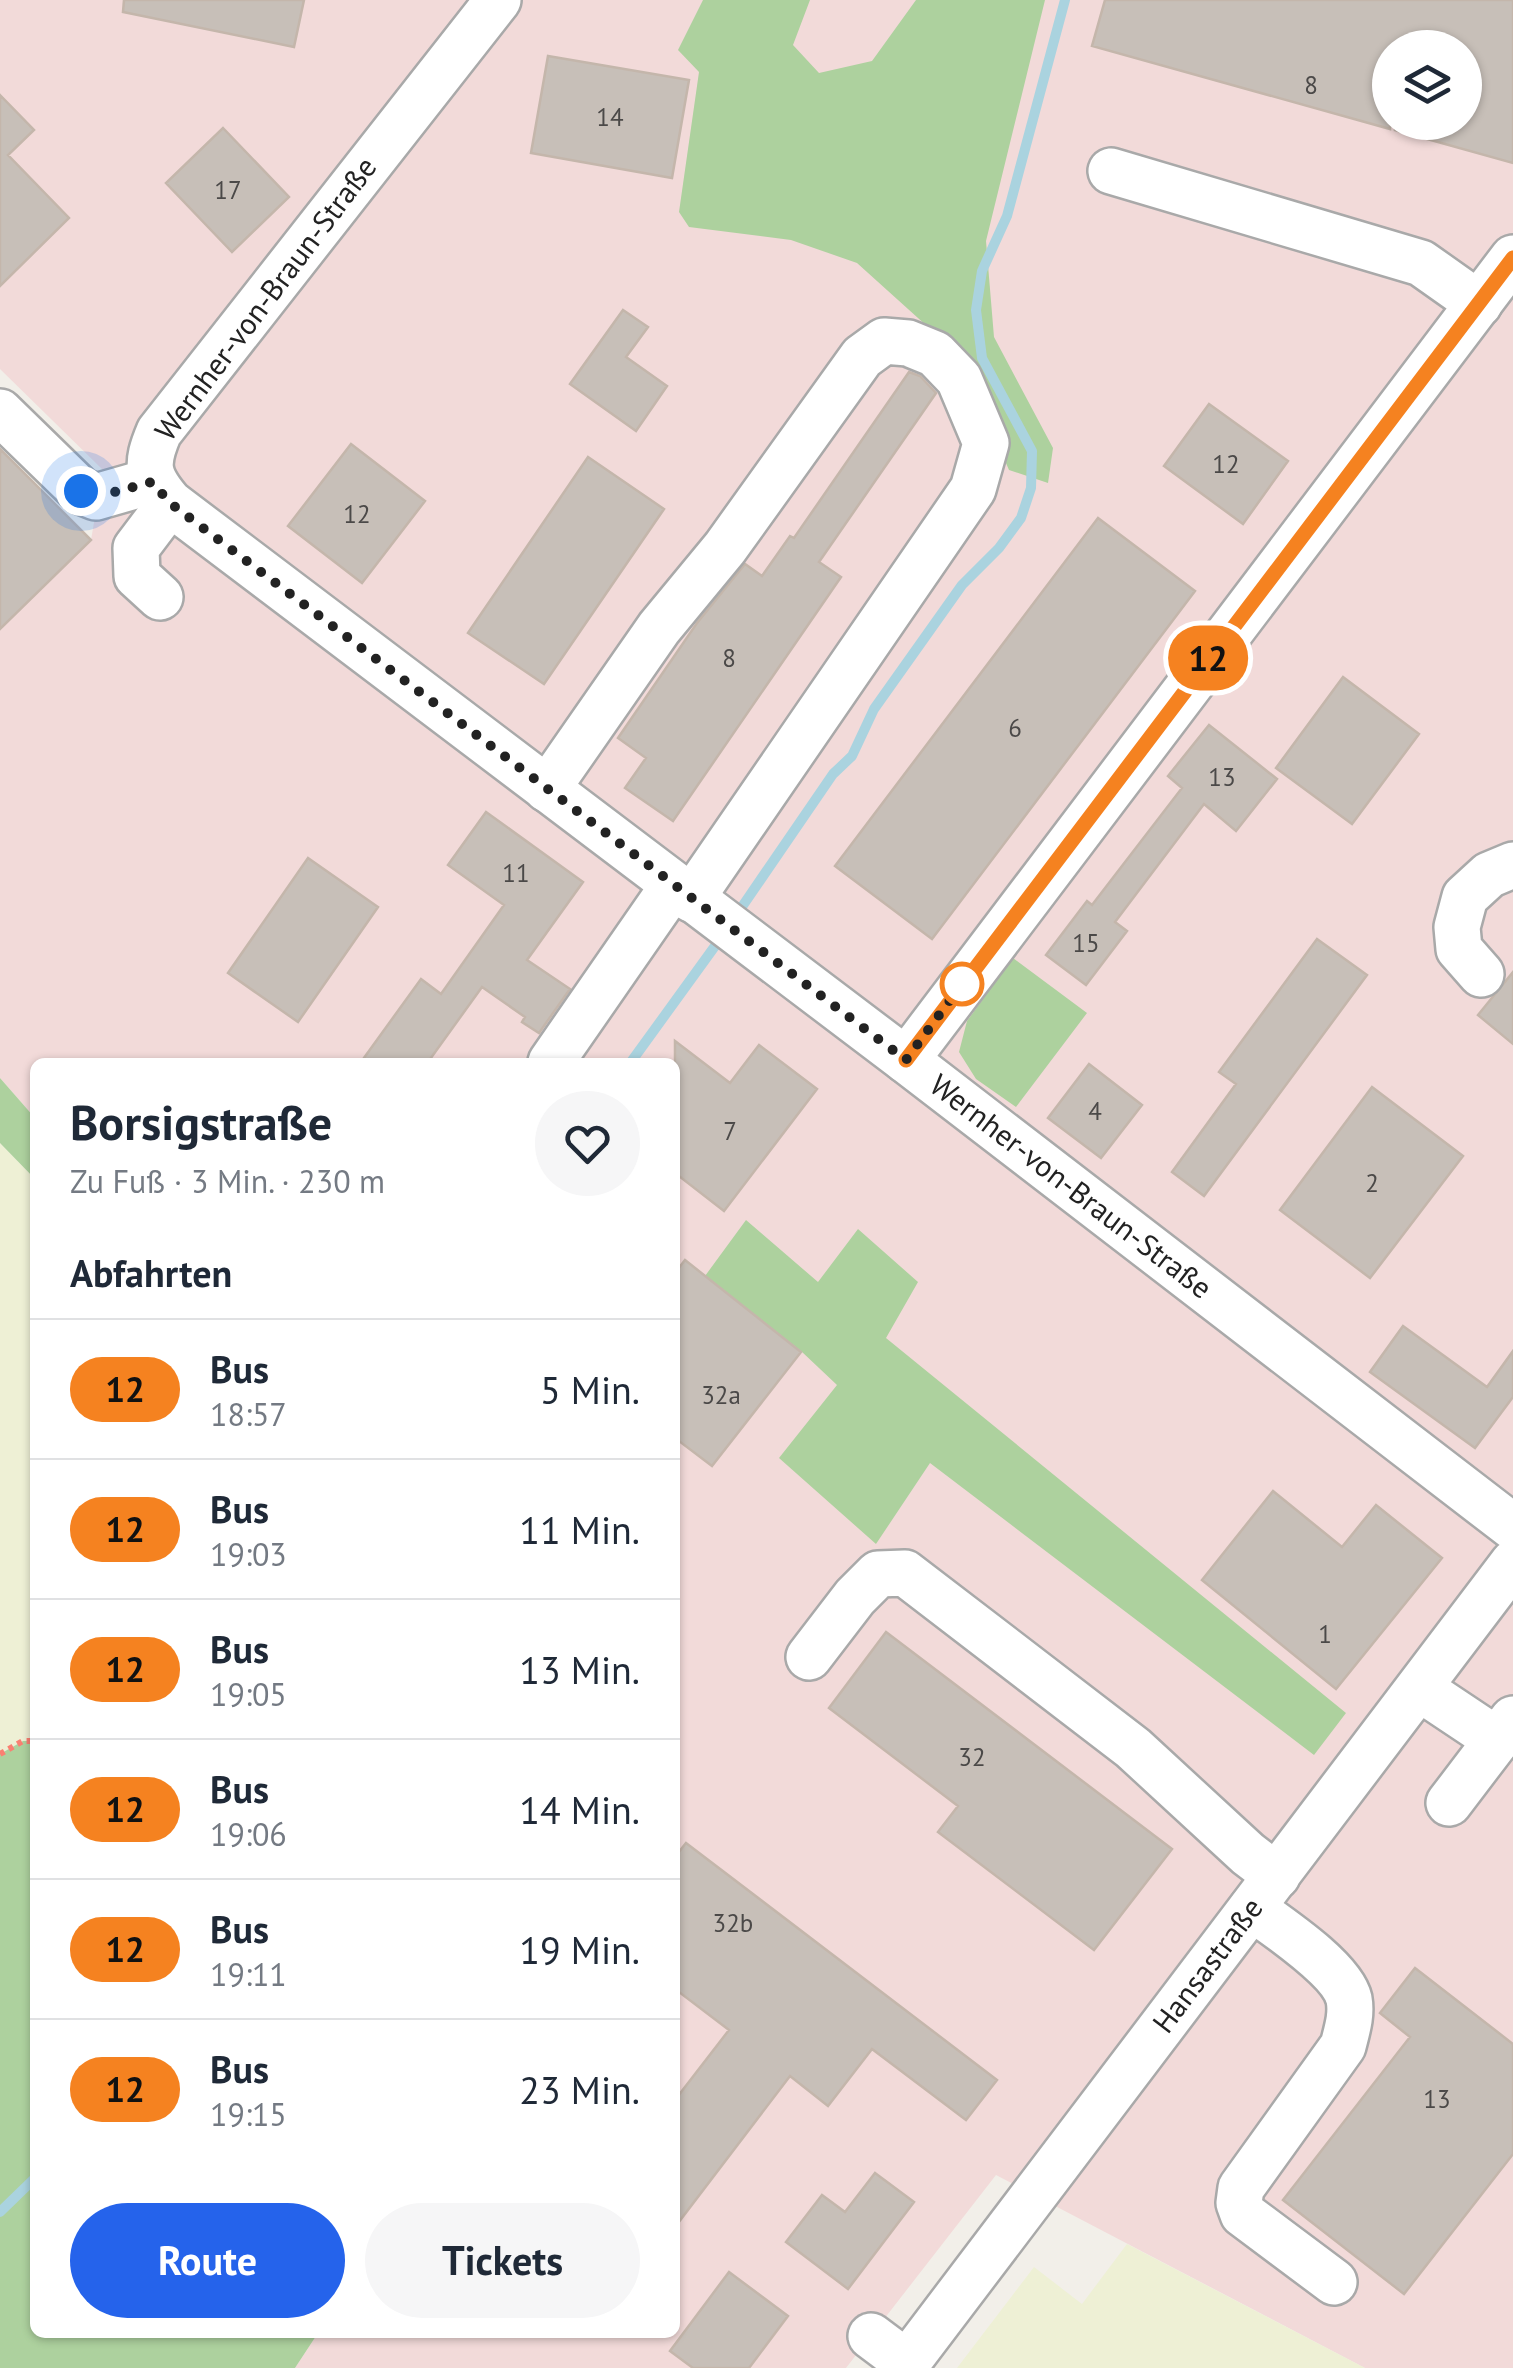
<!DOCTYPE html>
<html lang="de">
<head>
<meta charset="utf-8">
<style>
  body { margin:0; font-family:"PT Sans",sans-serif; background:#f6f6f7; color:#1f2937; height:100vh; display:flex; flex-direction:column; font-size:38px; white-space:nowrap }
  * { box-sizing:border-box; margin:0 }
  p { font-size:32px; color:#747a83 }
  .icon { flex:none; width:55px; height:55px; fill:none; stroke:currentColor; stroke-width:2; stroke-linecap:round; stroke-linejoin:round }
  .map { position:relative; flex:1; overflow:hidden }
  .sheet { position:absolute; left:30px; top:1058px; width:650px; height:1280px; display:flex; flex-direction:column; background:#fff; border-radius:15px; box-shadow:0 2px 8px #0004 }
  .sheet>* { flex:none }
  .badge { padding:0 20px; border-radius:32px; font-size:35px; line-height:65px }
  .fabs { position:absolute; left:1372px; top:30px; display:grid; gap:20px }
  .fabs a { display:grid; place-items:center; width:110px; height:110px; border-radius:50%; background:#fff; box-shadow:0 2px 8px #0004; font-size:50px }
  .you { position:absolute; width:50px; height:50px; margin:-25px; border:8px solid #fff; border-radius:50%; background:#1a73e8; box-shadow:0 0 0 15px #1a73e833 }
  .map>.badge { position:absolute; translate:-50% -50%; box-shadow:0 0 0 5px #fff }
  h2 { padding:0 40px; font-size:38px; line-height:90px }
  .round { display:grid; place-items:center; flex:none; width:105px; height:105px; border-radius:52px; background:#f6f6f7 }
  .headline { display:flex; align-items:center; justify-content:space-between; height:170px; padding:0 40px }
  h1 { font-size:48px; font-weight:700; line-height:75px }
  .primary-button { display:flex; gap:20px; margin-top:auto; padding:20px 40px }
  .primary-button a { flex:1; height:115px; border-radius:60px; background:#2563eb; color:#fff; font-size:40px; font-weight:700; line-height:115px; text-align:center }
  .primary-button a+a { background:#f6f6f7; color:#1f2937 }
  ul { padding:0; list-style:none }
  li { display:flex; align-items:center; gap:30px; height:140px; padding:0 40px; border-top:2px solid #e0e1e3 }
  li div { flex:1 }
  li b { display:block; font-size:38px }
  li em { font-style:normal }
  li .badge { min-width:110px; font-weight:700; text-align:center }
  .map>svg:first-child { display:block }
  .commercial { fill:#f2dad9; fill-rule:evenodd }
  .farmland { fill:#eef0d5 }
  .forest { fill:#add19e }
  .lines { fill:none; stroke-linecap:round; stroke-linejoin:round }
  .stream { stroke:#aad3df; stroke-width:10 }
  .building { fill:#c7bfb8; stroke:#c4b6ab; stroke-width:2.5 }
  .minor-casing { stroke:#a9a9a9; stroke-width:50 }
  .path { stroke:#fa8072; stroke-width:6; stroke-dasharray:5 5; stroke-linecap:butt }
  .minor { stroke:#fff; stroke-width:45 }
  .line-casing { stroke:#fff; stroke-width:22 }
  .line { stroke:#f58220; stroke-width:15 }
  .walk { stroke:#222; stroke-width:10; stroke-dasharray:0 18 }
  .stop-dot { fill:#fff; stroke:#f58220; stroke-width:5 }
  .labels { text-anchor:middle; stroke-width:9; stroke-linejoin:round; paint-order:stroke }
  .number-label { font-size:25px; fill:#4b4948 }
  .street-label { font-size:30px; fill:#222; stroke:#fff }
</style>
</head>
<body>
<div class="map">
<svg width="1513" height="2368" viewBox="0 0 1513 2368">
  <rect width="100%" height="100%" fill="#f2efe9"/>
  <path class="commercial" d="M0 0H1513V2368H1365L996 2175 846 2368H295L318 2333 675 2332V1062H35V1118L0 1078V629L91 540 103 470 0 369ZM1390 48H1465V122H1390Z"/>
  <path class="farmland" d="M0 1143 35 1179V1741H23L0 1754Z
    M1127 2244 1365 2368H957L1034 2267 1082 2304Z"/>
  <path class="forest" d="M703 0H810L793 45 819 73 872 61 916 0H1045L986 241 994 337 1053 448 1048 483 1009 470 959 355 857 263 791 240 689 227 679 212 699 72 678 50Z
    M1013 958 1087 1013 1016 1107 976 1079 959 1052 967 1021Z
    M0 1078 35 1118V1179L0 1143Z
    M746 1220 818 1282 858 1229 918 1282 886 1338 1346 1713 1314 1755 930 1463 876 1544 779 1458 837 1385 801 1351 705 1276Z
    M23 1741H35V2332L318 2333 295 2368H0V1754Z"/>
  <g class="lines">
    <path class="stream" d="M735 917 833 774 852 756 874 709 962 585 999 548 1021 518 1031 488 1032 451 982 358 976 310 982 271 1007 216 1065 0
      M631 1062 723 935
      M0 2212 35 2178"/>
  </g>
  <path class="building" d="M124 0H304L294 47 123 12Z
    M1105 0H1513V163L1395 130 1396 122H1465V48H1390V129L1092 46Z
    M548 56 689 80 672 178 531 153Z
    M0 95 34 130 8 155 69 218 0 286Z
    M223 128 289 197 232 252 166 183Z
    M623 310 648 327 626 357 667 386 636 431 570 384Z
    M909 372 920 376 936 393 819 562 841 577 673 821 625 788 646 758 618 738 697 623 745 564 762 576 790 536 794 538Z
    M1209 404 1288 461 1243 524 1164 466Z
    M351 444 425 501 362 583 288 526Z
    M0 449 91 540 0 629Z
    M588 457 664 509 544 684 468 633Z
    M1098 518 1195 591 932 939 835 866Z
    M1343 677 1419 734 1352 824 1276 768Z
    M1209 725 1277 779 1236 831 1204 804 1115 922 1127 931 1086 985 1046 955 1087 901 1092 905 1182 788 1168 776Z
    M486 812 583 882 527 960 570 989 539 1033 522 1022 525 1017 482 987 428 1062H361L421 979 441 994 504 905 448 865Z
    M308 858 378 907 298 1022 228 973Z
    M1317 939 1367 975 1204 1196 1172 1172 1236 1084 1219 1072Z
    M1513 972V1044L1478 1015Z
    M675 1041 730 1083 759 1045 817 1089 724 1211 675 1173Z
    M1089 1064 1142 1105 1101 1158 1048 1118Z
    M1372 1087 1463 1156 1370 1278 1280 1210Z
    M685 1260 801 1352 712 1466 675 1438V1273Z
    M1403 1326 1487 1387 1513 1351V1397L1475 1448 1370 1372Z
    M1273 1491 1342 1547 1376 1505 1442 1558 1336 1689 1202 1580Z
    M886 1632 1172 1849 1094 1950 938 1832 958 1806 829 1708Z
    M686 1843 997 2080 966 2120 872 2049 828 2106 790 2076 675 2227V2100L729 2030 675 1989V1857Z
    M1415 1968 1513 2044V2154L1404 2294 1283 2200 1410 2037 1380 2013Z
    M875 2173 914 2202 848 2289 786 2242 822 2195 845 2212Z
    M729 2272 788 2316 749 2368H693L670 2351Z"/>
  <g class="lines">
    <defs>
      <g id="minor">
        <path id="s1" d="M498 0 159 432C145 465 147 476 170 503L906 1060 1513 1527"/>
        <path d="M1111 171 1421 263 1479 304"/>
        <path d="M0 412 81 491 96 497 152 481"/>
        <path d="M160 597 137 576 136 548 170 503"/>
        <path d="M547 789 659 628 725 548 862 357 884 341 908 343 935 354 959 379 986 443 973 489 691 899"/>
        <path d="M1481 974 1459 949 1457 927 1465 897 1489 875 1513 865"/>
        <path d="M906 1060 1513 258"/>
        <path d="M551 1062 673 886"/>
        <path d="M809 1657 855 1597 878 1574 905 1573 1133 1748 1248 1854 1277 1876"/>
        <path d="M1419 1688 1497 1740 1513 1719"/>
        <path d="M1449 1803 1497 1740"/>
        <path d="M1252 1908C1278 1927 1342 1969 1349 1999 1352 2015 1347 2030 1343 2046L1241 2188 1239 2203 1243 2214 1334 2282"/>
        <path d="M871 2336 907 2363"/>
        <path id="s2" d="M903 2368 1513 1563"/>
      </g>
    </defs>
    <use href="#minor" class="minor-casing"/>
    <path class="path" d="M0 1754 23 1741H35"/>
    <use href="#minor" class="minor"/>
  </g>
  <g class="lines">
    <defs>
      <path id="line" d="M906 1060 1513 258"/>
    </defs>
    <use href="#line" class="line-casing"/>
    <use href="#line" class="line"/>
    <path class="walk" d="M81 491 96 497 152 482 170 503 906 1060 962 984"/>
  </g>
  <circle class="stop-dot" cx="962" cy="984" r="20"/>
  <g class="labels">
    <g class="number-label">
      <text x="1311" y="94">8</text>
      <text x="610" y="126">14</text>
      <text x="228" y="199">17</text>
      <text x="1226" y="473">12</text>
      <text x="357" y="523">12</text>
      <text x="729" y="667">8</text>
      <text x="1015" y="737">6</text>
      <text x="1222" y="786">13</text>
      <text x="516" y="882">11</text>
      <text x="1086" y="952">15</text>
      <text x="1095" y="1120">4</text>
      <text x="730" y="1140">7</text>
      <text x="1372" y="1192">2</text>
      <text x="721" y="1404">32a</text>
      <text x="1325" y="1643">1</text>
      <text x="972" y="1766">32</text>
      <text x="733" y="1932">32b</text>
      <text x="1437" y="2108">13</text>
    </g>
    <g class="street-label">
      <text transform="translate(266 299) rotate(-53)" y="10">Wernher-von-Braun-Straße</text>
      <text dy="10" stroke="none"><textPath href="#s1" startOffset="1758">Wernher-von-Braun-Straße</textPath></text>
      <text dy="10" stroke="none"><textPath href="#s2" startOffset="505">Hansastraße</textPath></text>
    </g>
  </g>
</svg>
<div class="fabs">
<a><svg class="icon" aria-label="layers" viewBox="0 0 24 24"><path d="M12 4l9 5-9 5-9-5zM3 14l9 5 9-5"/></svg></a>
</div>
<div class="you" style="left:81px;top:491px"></div>
<b class="badge" style="left:1208px;top:658px;background:#f58220;color:#111">12</b>
<section class="sheet">
<div class="headline"><div><h1>Borsigstraße</h1><p>Zu Fuß · 3 Min. · 230 m</p></div><a class="round"><svg class="icon" aria-label="heart" viewBox="0 0 24 24"><path d="M12 20l-8-8c-3-5 5-10 8-4 3-6 11-1 8 4z"/></svg></a></div>
<h2>Abfahrten</h2>
<ul>
<li><span class="badge" style="background:#f58220;color:#111">12</span><div><b>Bus</b><p>18:57</p></div><em>5 Min.</em></li>
<li><span class="badge" style="background:#f58220;color:#111">12</span><div><b>Bus</b><p>19:03</p></div><em>11 Min.</em></li>
<li><span class="badge" style="background:#f58220;color:#111">12</span><div><b>Bus</b><p>19:05</p></div><em>13 Min.</em></li>
<li><span class="badge" style="background:#f58220;color:#111">12</span><div><b>Bus</b><p>19:06</p></div><em>14 Min.</em></li>
<li><span class="badge" style="background:#f58220;color:#111">12</span><div><b>Bus</b><p>19:11</p></div><em>19 Min.</em></li>
<li><span class="badge" style="background:#f58220;color:#111">12</span><div><b>Bus</b><p>19:15</p></div><em>23 Min.</em></li>
</ul>
<div class="primary-button"><a>Route</a><a>Tickets</a></div>
</section>
</div>
</body>
</html>
